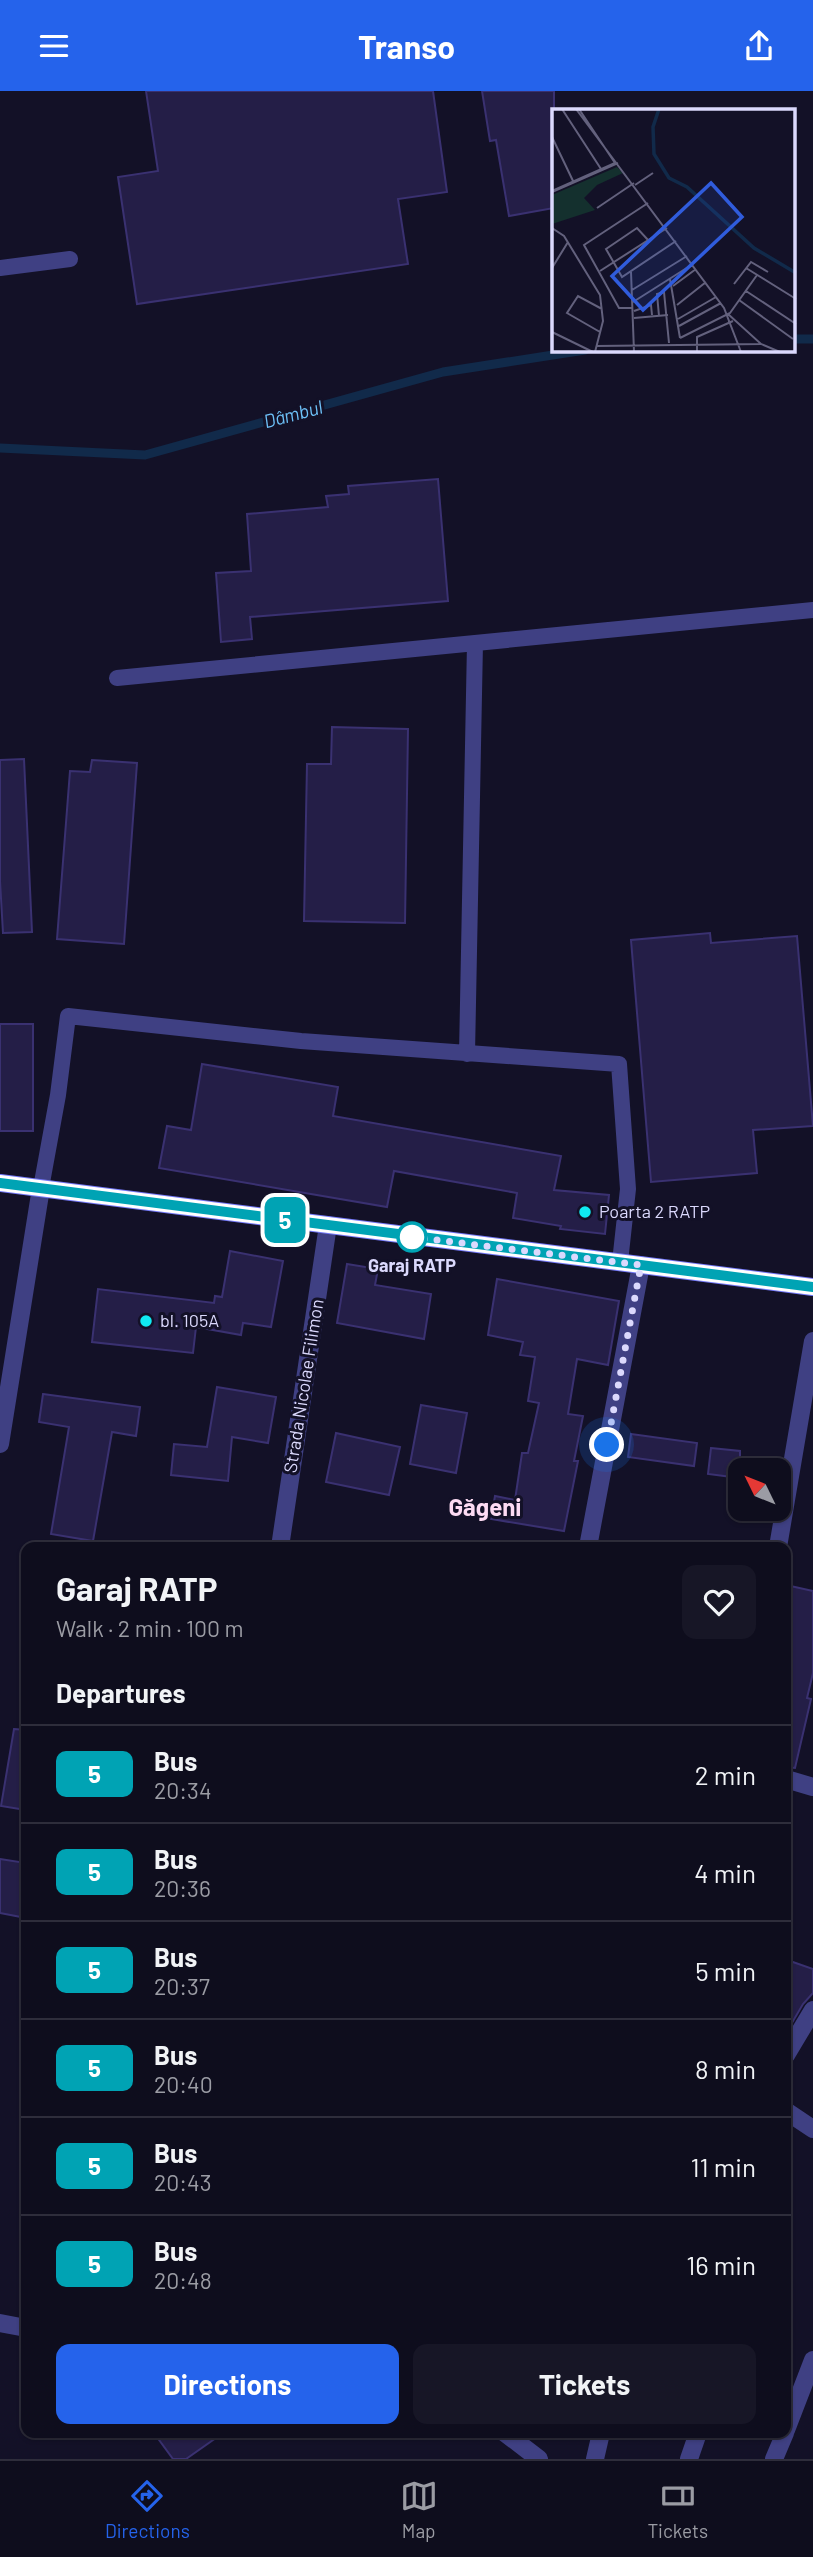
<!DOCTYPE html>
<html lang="en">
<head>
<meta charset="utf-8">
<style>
  body { margin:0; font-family:Barlow,sans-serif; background:#171626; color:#f1f3f6; height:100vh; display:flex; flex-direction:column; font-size:26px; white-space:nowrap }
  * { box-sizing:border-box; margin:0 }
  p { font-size:23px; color:#9b9ca4 }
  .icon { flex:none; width:38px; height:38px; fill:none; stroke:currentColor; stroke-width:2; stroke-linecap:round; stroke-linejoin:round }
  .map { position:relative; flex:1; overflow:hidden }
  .details { position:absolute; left:21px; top:1451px; width:770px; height:896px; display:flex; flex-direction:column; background:#0e0d1d; border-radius:14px; box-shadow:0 2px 5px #0004,0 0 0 2px #2e2d3b }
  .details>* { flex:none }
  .badge { padding:0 14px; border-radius:10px; font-size:24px; line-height:46px }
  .needle { width:46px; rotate:313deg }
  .controls { position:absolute; left:728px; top:1367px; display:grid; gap:14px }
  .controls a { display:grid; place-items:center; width:63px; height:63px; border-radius:14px; background:#0e0d1d; box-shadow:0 2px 5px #0004,0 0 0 2px #2e2d3b; font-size:35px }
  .you { position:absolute; width:35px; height:35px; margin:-18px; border:5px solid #fff; border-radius:50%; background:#1a73e8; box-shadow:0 0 0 10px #1a73e833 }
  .map>.badge { position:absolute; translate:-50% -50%; box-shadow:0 0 0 4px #fff }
  h2 { padding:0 35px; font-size:26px; line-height:63px }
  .round { display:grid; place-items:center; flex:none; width:74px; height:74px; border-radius:14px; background:#171626 }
  .summary { display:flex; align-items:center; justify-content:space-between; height:119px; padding:0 35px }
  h1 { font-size:33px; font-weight:700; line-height:52px }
  .action { display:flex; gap:14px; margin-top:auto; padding:14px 35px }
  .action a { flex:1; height:80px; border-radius:14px; background:#2563eb; color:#fff; font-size:28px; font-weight:700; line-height:80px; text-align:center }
  .action a+a { background:#171626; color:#f1f3f6 }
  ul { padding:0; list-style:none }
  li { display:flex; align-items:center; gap:21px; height:98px; padding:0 35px; border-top:2px solid #2e2d3b }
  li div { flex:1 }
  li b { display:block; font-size:26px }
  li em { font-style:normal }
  li .badge { min-width:77px; font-weight:700; text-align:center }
  header { display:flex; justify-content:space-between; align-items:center; height:91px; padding:0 35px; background:#2563eb; color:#fff; font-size:32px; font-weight:700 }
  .tab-bar { display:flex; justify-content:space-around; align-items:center; height:98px; border-top:2px solid #2e2d3b; background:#0e0d1d; font-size:19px; color:#9b9ca4 }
  .tab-bar a { display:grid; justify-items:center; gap:4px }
  .tab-bar .selected { color:#2563eb }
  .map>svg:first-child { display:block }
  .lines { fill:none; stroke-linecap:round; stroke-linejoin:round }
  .stream { stroke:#112a4a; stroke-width:9 }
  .building { fill:#241e47; stroke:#3a3171; stroke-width:2 }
  .service { stroke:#3f4083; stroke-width:16 }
  .minor { stroke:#3f4083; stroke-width:18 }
  .secondary { stroke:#757af8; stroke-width:18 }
  .line-casing { stroke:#fff; stroke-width:16 }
  .line { stroke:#00a3b4; stroke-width:10 }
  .walk { stroke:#dbd9fd; stroke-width:7; stroke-dasharray:0 12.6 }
  .poi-dot { fill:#10eaf2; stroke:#131127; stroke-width:2.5 }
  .stop-dot { fill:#fff; stroke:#00a3b4; stroke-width:3.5 }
  .labels { text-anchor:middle; stroke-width:6; stroke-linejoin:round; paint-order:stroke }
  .poi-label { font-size:18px; fill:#dbd9fd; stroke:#131127; text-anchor:start }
  .stop-label { font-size:18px; font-weight:bold; fill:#dbd9fd; stroke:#131127 }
  .street-label { font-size:18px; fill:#dbd9fd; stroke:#131127 }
  .water-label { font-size:19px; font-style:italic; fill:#6dc0f7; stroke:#131127 }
  .district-label { font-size:24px; font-weight:bold; fill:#fddbf3; stroke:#131127 }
  .inset-river { fill:none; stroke:#112a4a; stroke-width:3.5 }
  .inset-road { fill:none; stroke:#63617d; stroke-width:2 }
  .view { fill:#305cdc; fill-opacity:0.15; stroke:#305cdc; stroke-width:3.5 }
  .inset-edge { fill:none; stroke:#dbd9fd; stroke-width:3.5 }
</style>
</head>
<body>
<header><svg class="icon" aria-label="menu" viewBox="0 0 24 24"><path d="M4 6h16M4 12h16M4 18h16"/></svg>Transo<svg class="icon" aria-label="share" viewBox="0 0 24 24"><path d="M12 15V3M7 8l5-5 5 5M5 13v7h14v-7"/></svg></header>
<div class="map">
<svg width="813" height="2368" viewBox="0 0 813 2368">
  <rect width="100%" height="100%" fill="#131127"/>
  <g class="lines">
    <path class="stream" d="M794 248H813
      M0 357 145 364 443 281 585 259"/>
  </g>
  <path class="building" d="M146 0H433L447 101 398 108 408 173 137 213 118 86 158 80Z
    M482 0H554V117L509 125 496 49 490 50Z
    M438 388 448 510 250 526 252 548 221 551 216 482 251 480 247 423 328 416 326 405 349 403 348 395Z
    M332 636 408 638 405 832 304 830 307 673H331Z
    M24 668 32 841 3 842 0 790V669Z
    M92 669 137 672 124 853 57 848 70 680 90 681Z
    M710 842 711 852 797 845 813 1035 753 1039 757 1082 651 1091 631 849Z
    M0 933H33V1040H0Z
    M202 973 338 996 333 1025 561 1065 554 1099 609 1104 605 1143 560 1138 561 1135 513 1127 517 1102 394 1080 387 1116 159 1077 167 1035 191 1039Z
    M230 1160 283 1170 271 1236 243 1232 241 1244 196 1236 193 1262 92 1251 98 1198 214 1212 215 1205 222 1206Z
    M347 1173 378 1178 375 1194 431 1203 424 1248 337 1232Z
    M497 1188 619 1210 608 1274 577 1268 568 1323 583 1325 574 1370H578L564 1440 491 1428 495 1405 515 1409 522 1362H528L539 1312 528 1310 535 1266 520 1264 523 1251 488 1244Z
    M217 1296 276 1306 268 1352 232 1346 228 1390 171 1384 174 1353 207 1356Z
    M43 1303 140 1316 136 1345 112 1341 93 1450 51 1443 69 1336 39 1331Z
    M421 1314 467 1322 456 1382 410 1373Z
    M336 1342 400 1356 389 1404 326 1391Z
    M631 1343 697 1352 694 1375 628 1366Z
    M711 1357 740 1360V1387L708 1383Z
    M786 1494 813 1500V1582L807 1607 811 1608 795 1677 786 1676Z
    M14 1638 26 1639V1719L1 1715Z
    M0 1768 26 1772V1827L0 1822Z
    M790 1870 813 1878V1902L803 1913 786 1942V1883Z
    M154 2342H223L186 2368H173Z"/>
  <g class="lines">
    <path class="service" d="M0 177 70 168
      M117 587 813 519
      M467 963 475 552
      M41 1097 58 1004 68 925 301 950 619 973 628 1098 620 1171"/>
    <path class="minor" d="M0 1353 41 1097
      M280 1456 328 1134
      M588 1456 641 1174
      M778 1456 813 1250
      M786 1688 813 1696
      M786 1964 813 1919
      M786 2020 813 2038
      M0 2232 26 2237
      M786 2339 813 2269
      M505 2342 539 2368
      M595 2368 601 2342
      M689 2368 698 2342
      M774 2368 785 2342"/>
    <path class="secondary" d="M0 1092 813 1196"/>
  </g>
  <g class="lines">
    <defs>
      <path id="line" d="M0 1092 813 1196"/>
    </defs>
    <use href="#line" class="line-casing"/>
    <use href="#line" class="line"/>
    <path class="walk" d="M412 1146 641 1174 607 1354"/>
  </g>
  <g class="poi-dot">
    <circle cx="585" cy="1121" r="7"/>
    <circle cx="146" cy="1230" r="7"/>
  </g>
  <circle class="stop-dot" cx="412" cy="1146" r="14"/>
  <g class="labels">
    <g class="poi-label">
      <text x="599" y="1127">Poarta 2 RATP</text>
      <text x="160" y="1236">bl. 105A</text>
    </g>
    <g class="stop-label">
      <text x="412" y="1181">Garaj RATP</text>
    </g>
    <g class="street-label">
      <text transform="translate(304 1295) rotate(-81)" y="6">Strada Nicolae Filimon</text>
    </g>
    <g class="water-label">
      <text transform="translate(293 323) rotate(-15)" y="7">Dâmbul</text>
    </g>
    <g class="district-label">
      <text x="485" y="1425">Găgeni</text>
    </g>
  </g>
  <g transform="translate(552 18)">
    <rect width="243" height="243" fill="#131127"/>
    <path d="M65 58 71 64 45 76 32 89 43 101 0 115V86Z" fill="#14302e"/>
    <path class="inset-river" d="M107 0 101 18 102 45 117 69 135 78 202 139 244 164"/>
    <path class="inset-road" d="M10 0 49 60M24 0 172 199 189 243M0 28 22 74M83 76 101 64M0 82 63 54 27 0M0 83 66 54M45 99 82 74M0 119 12 127 48 186 51 212 43 243M96 131 85 119 54 140 70 168 124 132M0 159 16 133M194 159 244 190M48 162 115 119M79 163 82 243M118 170 128 229M182 175 199 153 216 163M121 177 144 160M80 181 135 147M194 182 244 215M187 191 241 230M81 193 141 155M125 196 154 173M81 199H67L32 136 96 94M82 202 99 196 100 206M176 205 209 235 228 243M107 207 105 185 112 183 117 234M82 209 116 206M126 210 164 188M127 217 169 194M0 223 41 243M48 223 15 204 26 187 50 200M128 229 178 204 205 166M45 237 209 235M145 243V228L181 212"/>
    <path class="view" d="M159 74 190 108 91 201 60 167Z"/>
    <rect width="243" height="243" class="inset-edge"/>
  </g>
</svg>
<div class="controls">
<a><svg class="needle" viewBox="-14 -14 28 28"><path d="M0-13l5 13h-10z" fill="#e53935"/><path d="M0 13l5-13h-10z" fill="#9b9ca4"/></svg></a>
</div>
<div class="you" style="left:607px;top:1354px"></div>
<b class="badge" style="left:285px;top:1129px;background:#00a3b4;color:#fff">5</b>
<section class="details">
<div class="summary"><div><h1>Garaj RATP</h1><p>Walk · 2 min · 100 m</p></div><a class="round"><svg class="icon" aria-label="heart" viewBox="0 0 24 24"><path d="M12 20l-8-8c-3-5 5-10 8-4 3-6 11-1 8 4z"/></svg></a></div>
<h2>Departures</h2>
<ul>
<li><span class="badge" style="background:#00a3b4;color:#fff">5</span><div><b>Bus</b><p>20:34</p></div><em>2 min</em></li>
<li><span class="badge" style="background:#00a3b4;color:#fff">5</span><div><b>Bus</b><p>20:36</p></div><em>4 min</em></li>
<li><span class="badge" style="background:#00a3b4;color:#fff">5</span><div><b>Bus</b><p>20:37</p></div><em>5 min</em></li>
<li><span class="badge" style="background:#00a3b4;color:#fff">5</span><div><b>Bus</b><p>20:40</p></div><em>8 min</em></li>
<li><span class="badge" style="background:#00a3b4;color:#fff">5</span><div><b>Bus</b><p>20:43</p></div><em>11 min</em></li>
<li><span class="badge" style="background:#00a3b4;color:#fff">5</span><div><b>Bus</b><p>20:48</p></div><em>16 min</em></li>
</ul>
<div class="action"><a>Directions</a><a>Tickets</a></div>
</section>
</div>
<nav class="tab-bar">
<a class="selected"><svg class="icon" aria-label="directions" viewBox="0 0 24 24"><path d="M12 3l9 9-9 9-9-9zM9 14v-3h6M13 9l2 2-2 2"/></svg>Directions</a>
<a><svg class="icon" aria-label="map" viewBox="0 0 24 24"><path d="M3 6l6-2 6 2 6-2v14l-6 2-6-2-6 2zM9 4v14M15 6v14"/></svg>Map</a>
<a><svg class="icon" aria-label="tickets" viewBox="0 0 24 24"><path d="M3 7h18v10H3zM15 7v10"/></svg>Tickets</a>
</nav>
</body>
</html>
